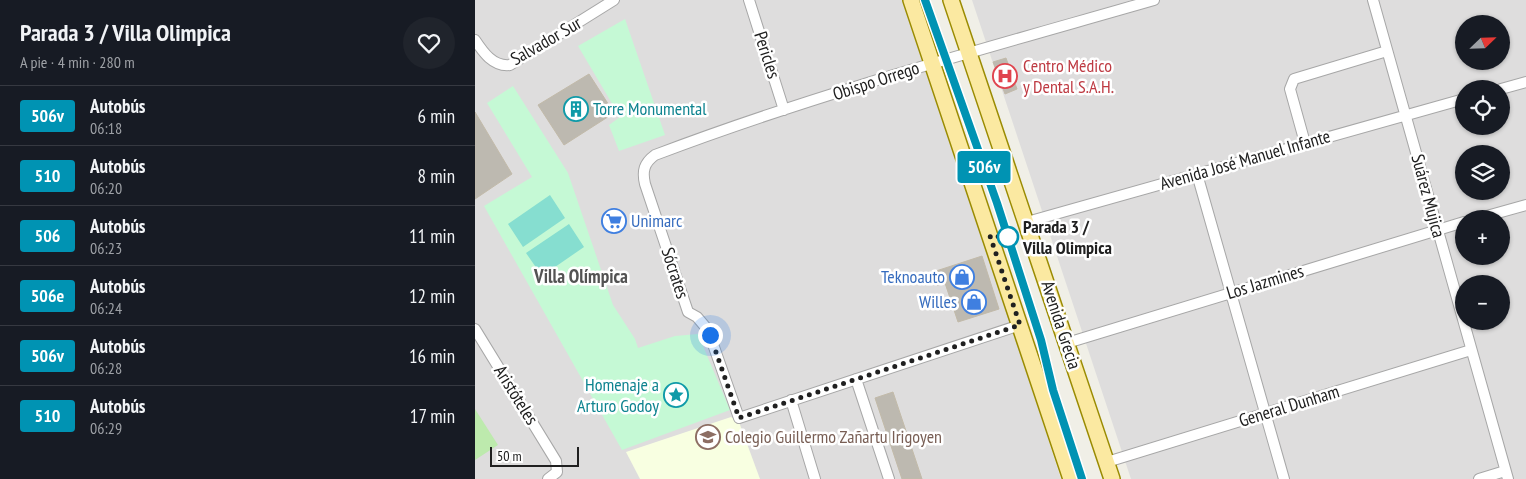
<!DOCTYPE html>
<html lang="es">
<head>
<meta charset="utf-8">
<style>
  body { margin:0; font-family:"PT Sans Narrow",sans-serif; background:#20242c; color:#f1f3f6; height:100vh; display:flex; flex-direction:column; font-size:19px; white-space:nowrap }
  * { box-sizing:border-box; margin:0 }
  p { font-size:16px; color:#9ea1a6 }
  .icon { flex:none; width:28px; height:28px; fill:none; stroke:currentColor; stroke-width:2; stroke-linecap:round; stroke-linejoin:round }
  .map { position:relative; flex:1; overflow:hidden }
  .side { display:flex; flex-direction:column; background:#171b24; width:475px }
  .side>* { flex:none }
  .badge { padding:0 10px; border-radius:4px; font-size:18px; line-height:32px }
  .needle { width:32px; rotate:67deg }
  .controls { position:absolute; left:980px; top:15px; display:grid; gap:10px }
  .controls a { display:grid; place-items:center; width:55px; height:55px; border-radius:50%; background:#171b24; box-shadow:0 1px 4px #0004; font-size:25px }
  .scale { position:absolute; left:15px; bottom:12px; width:89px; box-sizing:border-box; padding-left:5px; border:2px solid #202020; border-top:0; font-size:14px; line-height:18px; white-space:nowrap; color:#202020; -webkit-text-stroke:4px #fff; paint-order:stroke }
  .you { position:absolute; width:25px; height:25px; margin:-12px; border:4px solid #fff; border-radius:50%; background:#1a73e8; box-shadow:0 0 0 8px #1a73e833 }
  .map>.badge { position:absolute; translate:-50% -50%; box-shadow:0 0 0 2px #fff }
  .round { display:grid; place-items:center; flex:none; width:52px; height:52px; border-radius:26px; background:#20242c }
  .overview { display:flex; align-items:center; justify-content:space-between; height:85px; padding:0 20px }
  h1 { font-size:24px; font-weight:600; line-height:38px }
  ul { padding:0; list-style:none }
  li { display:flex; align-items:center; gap:15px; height:60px; padding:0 20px; border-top:1px solid #363941 }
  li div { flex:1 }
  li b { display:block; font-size:19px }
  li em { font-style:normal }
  li .badge { min-width:55px; font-weight:700; text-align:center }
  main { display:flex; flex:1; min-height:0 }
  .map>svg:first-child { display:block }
  .residential { fill:#dedddd; fill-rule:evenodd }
  .education { fill:#f8ffe1 }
  .grass { fill:#bdeaad }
  .park { fill:#c5f9d5 }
  .pitch { fill:#86ded0 }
  .building { fill:#bdb9b0; stroke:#c2baa9 }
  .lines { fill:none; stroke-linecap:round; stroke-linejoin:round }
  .minor-casing { stroke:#a7a7a7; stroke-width:12 }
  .primary-casing { stroke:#9a8b02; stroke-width:18 }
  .minor { stroke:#fff; stroke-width:10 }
  .primary { stroke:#fbe9a1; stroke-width:15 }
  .line-casing { stroke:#fff; stroke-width:11 }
  .line { stroke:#0093b3; stroke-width:8 }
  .walk { stroke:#202020; stroke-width:5; stroke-dasharray:0 9 }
  .stop-dot { fill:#fff; stroke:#0093b3; stroke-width:2.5 }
  .labels { text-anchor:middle; stroke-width:5; stroke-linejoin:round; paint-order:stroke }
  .street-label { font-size:18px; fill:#202020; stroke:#fff }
  .health-label { font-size:18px; fill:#be3a42; stroke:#fff; text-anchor:start }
  .culture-label { font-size:18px; fill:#0d838f; stroke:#fff; text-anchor:start }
  .shop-label { font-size:18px; fill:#366cbe; stroke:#fff; text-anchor:end }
  .stop-label { font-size:18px; font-weight:bold; fill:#202020; stroke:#fff; text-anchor:start }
  .education-label { font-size:18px; fill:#785e54; stroke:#fff; text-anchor:start }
  .neighbourhood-label { font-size:19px; font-weight:bold; fill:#535353; stroke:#fff }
</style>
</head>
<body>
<main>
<section class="side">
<div class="overview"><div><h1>Parada 3 / Villa Olimpica</h1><p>A pie · 4 min · 280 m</p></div><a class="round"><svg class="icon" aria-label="heart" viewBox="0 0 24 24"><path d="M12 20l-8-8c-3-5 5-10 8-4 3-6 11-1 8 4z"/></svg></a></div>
<ul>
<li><span class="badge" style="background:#0093b3;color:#fff">506v</span><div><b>Autobús</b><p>06:18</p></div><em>6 min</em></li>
<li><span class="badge" style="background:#0093b3;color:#fff">510</span><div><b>Autobús</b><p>06:20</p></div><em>8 min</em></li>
<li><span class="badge" style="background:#0093b3;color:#fff">506</span><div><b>Autobús</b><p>06:23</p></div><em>11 min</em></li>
<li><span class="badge" style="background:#0093b3;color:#fff">506e</span><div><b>Autobús</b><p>06:24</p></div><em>12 min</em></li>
<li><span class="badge" style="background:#0093b3;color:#fff">506v</span><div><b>Autobús</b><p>06:28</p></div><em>16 min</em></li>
<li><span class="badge" style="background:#0093b3;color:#fff">510</span><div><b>Autobús</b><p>06:29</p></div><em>17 min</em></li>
</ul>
</section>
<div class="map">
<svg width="1051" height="479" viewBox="0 0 1051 479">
  <rect width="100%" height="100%" fill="#f0efe7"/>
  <path class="residential" d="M0 0H431L586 479H0Z
    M497 0H1051V479H656ZM989 24H1026V61H989ZM989 89H1026V126H989ZM989 154H1026V191H989ZM989 219H1026V256H989ZM989 284H1026V321H989Z"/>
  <path class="education" d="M256 417 264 422 285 479H165L151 452Z"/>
  <path class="grass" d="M0 409 23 445 0 460Z"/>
  <path class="park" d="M150 19 190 135 144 151 134 125 145 117 103 46Z
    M38 86 93 173 138 305 160 339 163 348 200 336 223 334 255 410 147 450 9 206 57 177 12 103Z"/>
  <path class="pitch" d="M75 195 90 218 48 247 33 224Z
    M94 224 109 247 67 276 51 253Z"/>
  <path class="building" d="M531 58 542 89 530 94 518 62Z
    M114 74 139 113 89 145 63 105Z
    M0 112 37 174 0 199Z
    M507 256 524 309 483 322 470 283 462 285 458 272Z
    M418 392 447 479H427L400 398Z"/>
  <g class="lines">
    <defs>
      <path id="minor" d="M274 0 309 110
        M898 0 1033 479
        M0 40C8 52 18 67 35 65L139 0
        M1026 89 1051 82
        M830 143 815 89 819 79 912 51
        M722 174 809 479
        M1001 219 1051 205
        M552 222 989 99
        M545 325 264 418 233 330 222 317 213 312 170 184C167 171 169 163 180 155 343 93 512 48 679 0
        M0 329 81 461 82 472 73 479
        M592 343 989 222
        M381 379 414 479
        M316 400 340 479
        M632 462 996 350
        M1004 479 1030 471"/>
      <path id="primary" d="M436 0 596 479
        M476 0 637 479"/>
    </defs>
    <use href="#minor" class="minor-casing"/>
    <use href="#primary" class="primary-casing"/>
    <use href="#minor" class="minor"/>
    <use href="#primary" class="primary"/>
  </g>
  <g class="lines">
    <defs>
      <path id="line" d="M450 0 522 203 566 340 578 390 607 479"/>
    </defs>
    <use href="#line" class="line-casing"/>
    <use href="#line" class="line"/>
    <path class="walk" d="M235 335 264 418 545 325 515 236 533 237"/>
  </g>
  <defs>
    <symbol id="hospital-ring" viewBox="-11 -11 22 22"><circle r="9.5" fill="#fff" stroke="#e0444e" stroke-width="1.5"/><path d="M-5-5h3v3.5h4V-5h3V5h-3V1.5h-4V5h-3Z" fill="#e0444e"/></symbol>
    <symbol id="building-ring" viewBox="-11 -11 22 22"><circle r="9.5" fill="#fff" stroke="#0f9aa8" stroke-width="1.5"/><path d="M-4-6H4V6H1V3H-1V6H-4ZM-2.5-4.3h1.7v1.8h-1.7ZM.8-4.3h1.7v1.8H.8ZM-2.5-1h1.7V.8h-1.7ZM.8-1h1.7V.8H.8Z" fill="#0f9aa8"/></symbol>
    <symbol id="supermarket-ring" viewBox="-11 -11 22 22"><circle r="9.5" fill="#fff" stroke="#3f7fe0" stroke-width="1.5"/><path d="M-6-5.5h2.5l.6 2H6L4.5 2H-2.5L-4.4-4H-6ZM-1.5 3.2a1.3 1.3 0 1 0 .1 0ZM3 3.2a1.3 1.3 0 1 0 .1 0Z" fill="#3f7fe0"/></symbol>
    <symbol id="shop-ring" viewBox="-11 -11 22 22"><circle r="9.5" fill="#fff" stroke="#3f7fe0" stroke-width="1.5"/><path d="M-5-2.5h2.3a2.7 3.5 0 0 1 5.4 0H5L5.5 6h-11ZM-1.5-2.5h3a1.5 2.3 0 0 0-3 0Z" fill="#3f7fe0"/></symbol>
    <symbol id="sight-ring" viewBox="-11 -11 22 22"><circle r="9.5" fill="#fff" stroke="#0f9aa8" stroke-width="1.5"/><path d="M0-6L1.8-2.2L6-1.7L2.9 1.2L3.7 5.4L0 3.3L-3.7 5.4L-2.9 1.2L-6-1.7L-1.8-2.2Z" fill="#0f9aa8"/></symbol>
    <symbol id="school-ring" viewBox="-11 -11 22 22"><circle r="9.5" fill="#fff" stroke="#8d6e63" stroke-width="1.5"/><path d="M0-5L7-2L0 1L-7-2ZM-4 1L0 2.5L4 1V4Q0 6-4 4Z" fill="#8d6e63"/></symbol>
  </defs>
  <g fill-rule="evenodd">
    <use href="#hospital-ring" x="516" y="62" width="28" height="28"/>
    <use href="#building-ring" x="87" y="95" width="28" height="28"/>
    <use href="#supermarket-ring" x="125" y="207" width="28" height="28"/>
    <use href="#shop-ring" x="473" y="263" width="28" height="28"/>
    <use href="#shop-ring" x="485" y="288" width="28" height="28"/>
    <use href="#sight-ring" x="187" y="381" width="28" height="28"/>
    <use href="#school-ring" x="219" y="423" width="28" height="28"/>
  </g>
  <circle class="stop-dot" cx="533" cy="237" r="10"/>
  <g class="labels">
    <g class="street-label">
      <text transform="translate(71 41) rotate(-30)" y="6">Salvador Sur</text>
      <text transform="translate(292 55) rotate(72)" y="6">Pericles</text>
      <text transform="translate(401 81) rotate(-18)" y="6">Obispo Orrego</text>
      <text transform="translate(770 160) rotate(-16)" y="6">Avenida José Manuel Infante</text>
      <text transform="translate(953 196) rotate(75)" y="6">Suárez Mujica</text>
      <text transform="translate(200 273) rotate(72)" y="6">Sócrates</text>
      <text transform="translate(790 282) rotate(-17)" y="6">Los Jazmines</text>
      <text transform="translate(586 325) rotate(72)" y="6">Avenida Grecia</text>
      <text transform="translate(41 395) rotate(58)" y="6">Aristóteles</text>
      <text transform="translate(814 406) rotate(-17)" y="6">General Dunham</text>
    </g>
    <g class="health-label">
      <text x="548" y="72">Centro Médico<tspan x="548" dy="21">y Dental S.A.H.</tspan></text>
    </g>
    <g class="culture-label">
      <text x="118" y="115">Torre Monumental</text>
      <text x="184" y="391" text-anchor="end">Homenaje a<tspan x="184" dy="21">Arturo Godoy</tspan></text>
    </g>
    <g class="shop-label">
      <text x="156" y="227" text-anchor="start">Unimarc</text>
      <text x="470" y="283">Teknoauto</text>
      <text x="482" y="308">Willes</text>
    </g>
    <g class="stop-label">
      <text x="548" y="233">Parada 3 /<tspan x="548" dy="21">Villa Olimpica</tspan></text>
    </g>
    <g class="education-label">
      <text x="250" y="443">Colegio Guillermo Zañartu Irigoyen</text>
    </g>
    <g class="neighbourhood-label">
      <text x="106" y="283">Villa Olímpica</text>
    </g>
  </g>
</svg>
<div class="controls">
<a><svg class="needle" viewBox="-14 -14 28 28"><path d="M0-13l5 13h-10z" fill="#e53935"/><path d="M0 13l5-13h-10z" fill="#9ea1a6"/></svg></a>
<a><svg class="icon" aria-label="locate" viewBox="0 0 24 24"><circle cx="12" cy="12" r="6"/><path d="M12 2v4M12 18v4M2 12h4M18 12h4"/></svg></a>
<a><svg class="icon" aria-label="layers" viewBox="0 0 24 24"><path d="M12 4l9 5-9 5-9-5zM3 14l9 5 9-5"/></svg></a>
<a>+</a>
<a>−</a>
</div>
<div class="scale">50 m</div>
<div class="you" style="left:235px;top:335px"></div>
<b class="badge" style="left:509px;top:167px;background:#0093b3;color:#fff">506v</b>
</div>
</main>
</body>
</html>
